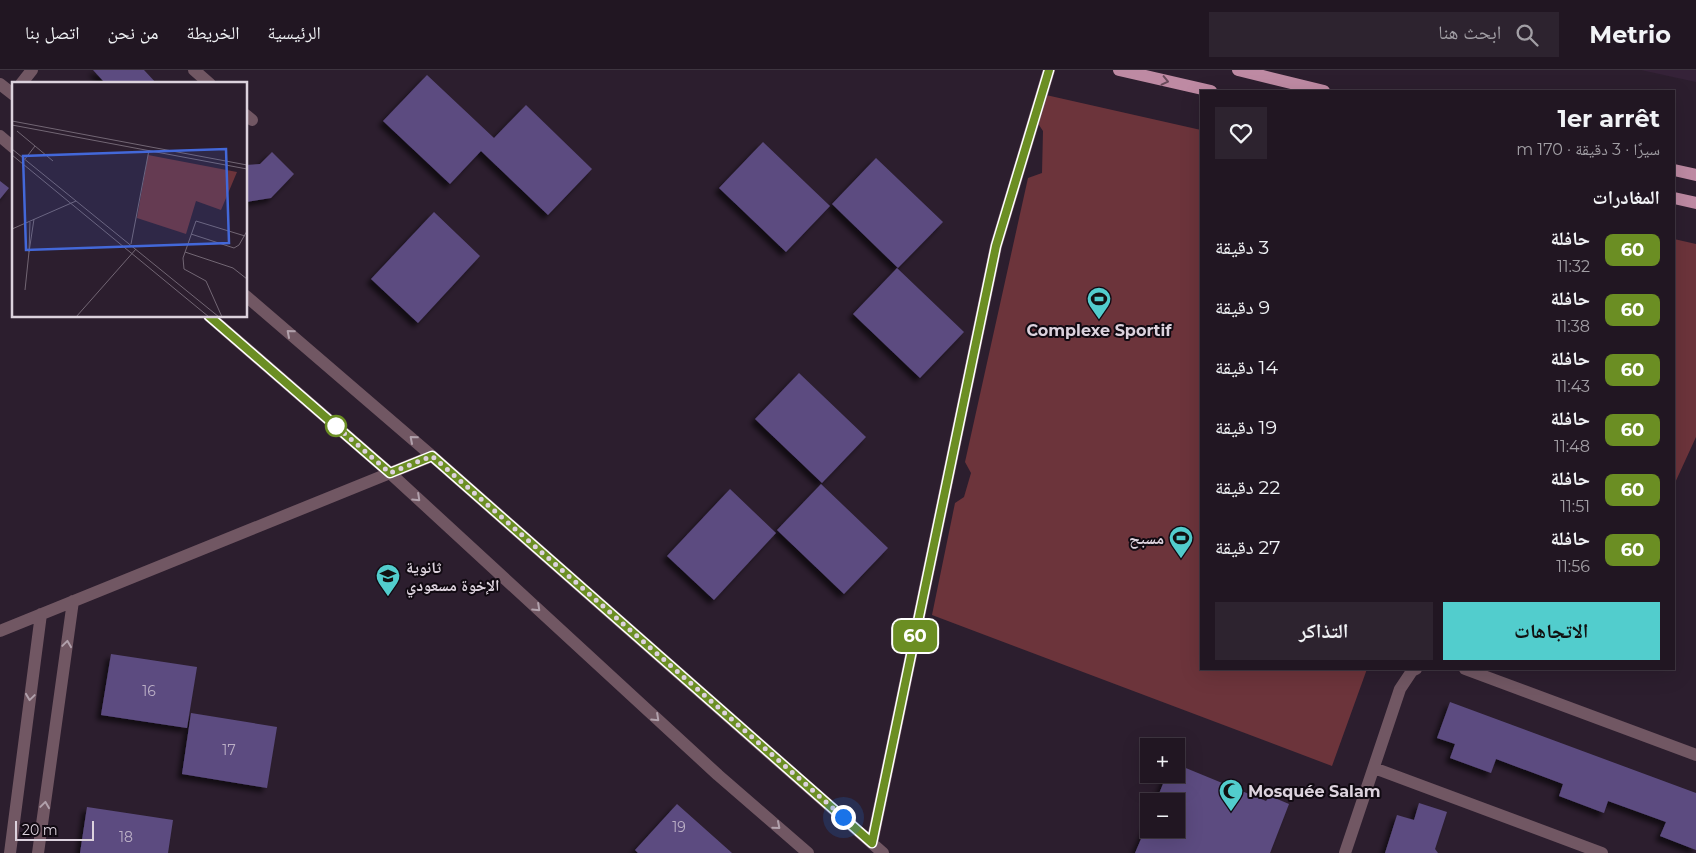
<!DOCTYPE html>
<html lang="ar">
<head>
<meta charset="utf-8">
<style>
  body { margin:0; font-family:Montserrat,"Noto Naskh Arabic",sans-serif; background:#2d232f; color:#f1f3f6; direction:rtl; height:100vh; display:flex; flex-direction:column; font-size:19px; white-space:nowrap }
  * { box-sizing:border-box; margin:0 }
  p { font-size:16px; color:#a29fa5 }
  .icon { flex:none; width:28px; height:28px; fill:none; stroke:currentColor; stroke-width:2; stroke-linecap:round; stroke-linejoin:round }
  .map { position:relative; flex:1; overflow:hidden; direction:ltr }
  .panel { position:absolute; left:1200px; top:20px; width:475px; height:580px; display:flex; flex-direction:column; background:#211622; border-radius:0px; box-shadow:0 5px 20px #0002,0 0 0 1px #3e3540; direction:rtl }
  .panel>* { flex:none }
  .badge { padding:0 10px; border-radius:8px; font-size:18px; line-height:32px }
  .fabs { position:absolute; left:1140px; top:668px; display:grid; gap:10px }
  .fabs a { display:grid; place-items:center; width:45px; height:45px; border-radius:0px; background:#211622; box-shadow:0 5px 20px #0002,0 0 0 1px #3e3540; font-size:25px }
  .scale { position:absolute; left:15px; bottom:12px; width:79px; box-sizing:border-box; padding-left:5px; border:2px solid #dcd2dd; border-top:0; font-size:14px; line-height:18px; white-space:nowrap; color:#dcd2dd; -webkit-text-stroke:4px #110a12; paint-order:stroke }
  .you { position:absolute; width:25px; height:25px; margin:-12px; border:4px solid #fff; border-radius:50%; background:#1a73e8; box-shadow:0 0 0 8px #1a73e833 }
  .map>.badge { position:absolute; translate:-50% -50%; box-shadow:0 0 0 2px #fff }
  h2 { padding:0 15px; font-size:19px; line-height:45px }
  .round { display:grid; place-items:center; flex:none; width:52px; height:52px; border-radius:0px; background:#2d232f }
  .overview { display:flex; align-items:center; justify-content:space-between; height:85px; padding:0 15px }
  h1 { font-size:24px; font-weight:700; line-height:38px }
  .primary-button { display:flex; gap:10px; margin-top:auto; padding:10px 15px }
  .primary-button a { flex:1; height:58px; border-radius:0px; background:#52cdcd; color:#111; font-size:20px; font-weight:700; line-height:58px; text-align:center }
  .primary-button a+a { background:#2d232f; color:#f1f3f6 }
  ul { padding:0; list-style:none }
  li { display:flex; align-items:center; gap:15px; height:60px; padding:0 15px }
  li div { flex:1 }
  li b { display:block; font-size:19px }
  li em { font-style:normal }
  li .badge { min-width:55px; font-weight:700; text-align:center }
  header { display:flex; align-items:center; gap:30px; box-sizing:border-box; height:70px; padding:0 25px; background:#211622; border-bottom:1px solid #3e3540 }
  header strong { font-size:24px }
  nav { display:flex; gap:28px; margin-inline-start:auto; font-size:18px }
  .search { width:350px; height:45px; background:#2d232f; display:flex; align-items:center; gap:12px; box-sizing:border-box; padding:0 18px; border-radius:0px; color:#a29fa5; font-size:19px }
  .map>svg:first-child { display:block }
  .built { fill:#352238 }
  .green { fill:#6c343b }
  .building { fill:#5c4c80; filter:url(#shadow) }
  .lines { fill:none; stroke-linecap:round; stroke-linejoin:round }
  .minor { stroke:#715763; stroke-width:12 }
  .major { stroke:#be8aa3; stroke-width:12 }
  .oneway { stroke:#684a5a }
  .oneway2 { stroke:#b1a1ac }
  .line-casing { stroke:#fff; stroke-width:11 }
  .line { stroke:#6b8e23; stroke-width:8 }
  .walk { stroke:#dcd2dd; stroke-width:5; stroke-dasharray:0 9 }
  .stop-dot { fill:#fff; stroke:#6b8e23; stroke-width:2.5 }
  .labels { text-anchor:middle; stroke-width:4; stroke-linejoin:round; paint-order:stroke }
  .number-label { font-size:14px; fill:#bcb0c6 }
  .poi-label { font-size:16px; font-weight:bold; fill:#dcd2dd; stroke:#110a12; text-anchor:start }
  .inset-road { fill:none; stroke:#726674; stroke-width:1 }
  .view { fill:#4368d9; fill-opacity:0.15; stroke:#4368d9; stroke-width:2.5 }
  .inset-edge { fill:none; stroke:#dcd2dd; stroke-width:2.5 }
</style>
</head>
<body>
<header>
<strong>Metrio</strong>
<div class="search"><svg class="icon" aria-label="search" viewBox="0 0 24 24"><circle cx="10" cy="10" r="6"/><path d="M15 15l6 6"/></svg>ابحث هنا</div>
<nav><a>الرئيسية</a><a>الخريطة</a><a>من نحن</a><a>اتصل بنا</a></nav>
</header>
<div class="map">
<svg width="1696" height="783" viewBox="0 0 1696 783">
  <defs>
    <filter id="shadow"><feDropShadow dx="-4.5" dy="4.5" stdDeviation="2.5" flood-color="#0009"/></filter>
  </defs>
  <rect width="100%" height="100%" fill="#2c1e2e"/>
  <path class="built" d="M1641 0H1696V12Z"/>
  <path class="green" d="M1046 25 1201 60V599H1367L1332 696 932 545 955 433 964 427 971 403 965 392 1028 108 1042 103 1043 61 1037 52Z
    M1674 169 1696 174V367L1674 415Z"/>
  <path class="building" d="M93 0H144L157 14H106Z
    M427 5 494 68 526 35 592 99 548 145 481 81 450 114 383 51Z
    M763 72 830 136 786 182 719 118Z
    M272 82 294 104 271 128 246 132V95L260 94Z
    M876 88 943 152 898 198 832 134Z
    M0 111 9 118 0 129Z
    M434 142 480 186 418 253 371 209Z
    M897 198 964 262 920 308 853 244Z
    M799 303 866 367 822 413 755 349Z
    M821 414 888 478 844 524 777 460Z
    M730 419 776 463 714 530 667 486Z
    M111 584 197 597 187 658 101 645Z
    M1450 632 1696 723V780L1660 766 1666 752 1608 731 1604 743 1559 726 1563 714 1496 689 1491 703 1450 688 1455 674 1437 668Z
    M191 643 277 657 267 718 182 704Z
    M1176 694 1266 731 1270 726 1289 734 1270 783H1135L1149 750V759H1176V731H1156L1167 704H1176Z
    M1419 733 1447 742 1435 779 1438 783H1385L1397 745 1414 750Z
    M677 734 732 783H638L635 780Z
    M87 737 173 750 168 783H80Z"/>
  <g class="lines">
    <path class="minor" d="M194 0 210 14
      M0 14 14 25
      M21 14 32 0
      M246 45 252 50
      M0 66 14 78
      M246 226 432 386 883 783
      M209 246 390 403 718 705 808 783
      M0 561 432 386
      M1465 599 1696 685
      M1374 698 1602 783
      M872 773 996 176 1049 0
      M10 783 41 544
      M38 783 73 531
      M1345 783 1400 619 1412 601 1416 599"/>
    <path class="major" d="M1119 0 1211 21
      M1238 0 1324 21
      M1674 100 1696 105
      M1674 128 1696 133"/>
  </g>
  <defs><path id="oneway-chevron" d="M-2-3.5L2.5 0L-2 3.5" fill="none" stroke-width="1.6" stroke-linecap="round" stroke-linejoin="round" transform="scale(1.25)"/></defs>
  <use class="oneway" href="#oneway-chevron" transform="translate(1165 11) rotate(13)"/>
  <g class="oneway2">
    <use href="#oneway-chevron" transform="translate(290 263) rotate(-139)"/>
    <use href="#oneway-chevron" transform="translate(413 369) rotate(-139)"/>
    <use href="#oneway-chevron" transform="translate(417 428) rotate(43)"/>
    <use href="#oneway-chevron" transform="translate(537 538) rotate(43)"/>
    <use href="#oneway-chevron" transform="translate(67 574) rotate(-82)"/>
    <use href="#oneway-chevron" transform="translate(30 627) rotate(98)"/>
    <use href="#oneway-chevron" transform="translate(656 648) rotate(43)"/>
    <use href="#oneway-chevron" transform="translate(45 735) rotate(-82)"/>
    <use href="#oneway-chevron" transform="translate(777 756) rotate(41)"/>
  </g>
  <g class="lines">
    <defs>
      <path id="line" d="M209 246 390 403 432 386 872 773 996 176 1049 0"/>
    </defs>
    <use href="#line" class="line-casing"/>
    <use href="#line" class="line"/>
    <path class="walk" d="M336 356 330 351 390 403 432 386 843 747"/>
  </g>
  <defs>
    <symbol id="stadium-pin" viewBox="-11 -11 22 30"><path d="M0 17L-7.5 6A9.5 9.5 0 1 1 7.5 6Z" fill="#52cdcd" stroke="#110a12"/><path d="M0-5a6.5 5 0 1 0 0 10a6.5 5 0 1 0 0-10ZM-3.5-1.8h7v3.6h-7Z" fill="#111"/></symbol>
    <symbol id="school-pin" viewBox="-11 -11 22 30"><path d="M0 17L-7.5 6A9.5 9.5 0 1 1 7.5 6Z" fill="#52cdcd" stroke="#110a12"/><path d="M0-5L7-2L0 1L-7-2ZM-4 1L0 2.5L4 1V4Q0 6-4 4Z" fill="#111"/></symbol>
    <symbol id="mosque-pin" viewBox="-11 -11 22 30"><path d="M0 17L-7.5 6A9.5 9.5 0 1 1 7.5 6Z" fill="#52cdcd" stroke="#110a12"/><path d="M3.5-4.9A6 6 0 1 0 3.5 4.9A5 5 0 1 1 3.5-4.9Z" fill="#111"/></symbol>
  </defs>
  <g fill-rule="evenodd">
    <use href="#stadium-pin" x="1085" y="215" width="28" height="38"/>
    <use href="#stadium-pin" x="1167" y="454" width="28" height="38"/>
    <use href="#school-pin" x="374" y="492" width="28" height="38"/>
    <use href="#mosque-pin" x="1217" y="707" width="28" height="38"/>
  </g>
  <circle class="stop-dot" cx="336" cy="356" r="10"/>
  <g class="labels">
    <g class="number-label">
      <text x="149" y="626">16</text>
      <text x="229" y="685">17</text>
      <text x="679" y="762">19</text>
      <text x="126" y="772">18</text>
    </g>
    <g class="poi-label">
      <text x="1099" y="266" text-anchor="middle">Complexe Sportif</text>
      <text x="1164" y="474" text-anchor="end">مسبح</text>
      <text x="406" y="503">ثانوية<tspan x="406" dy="18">الإخوة مسعودي</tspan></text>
      <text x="1248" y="727">Mosquée Salam</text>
    </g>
  </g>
  <g transform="translate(12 12)">
    <rect width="235" height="235" fill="#2c1e2e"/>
    <path d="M136 73 225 90 209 128 184 119 174 152 125 136Z" fill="#6c343b"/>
    <path class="inset-road" d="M0 39 235 83M0 43 235 87M5 49 41 79M0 67 207 235M0 73 197 235M13 77 23 64M18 140 17 170 22 137M0 147 64 119M179 152 222 166 227 163 235 149M119 162 137 68M173 170 221 186 235 197M13 208 17 170M64 235 124 167M210 235 194 199 172 187 171 176 184 139 233 154"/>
    <path class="view" d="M214 67 217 161 14 168 11 74Z"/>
    <rect width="235" height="235" class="inset-edge"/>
  </g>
</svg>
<div class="fabs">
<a>+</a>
<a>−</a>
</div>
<div class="scale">20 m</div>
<div class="you" style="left:843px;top:747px"></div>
<b class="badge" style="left:915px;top:566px;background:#6b8e23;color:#fff">60</b>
<section class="panel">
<div class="overview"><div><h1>1er arrêt</h1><p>سيرًا · 3 دقيقة · 170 m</p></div><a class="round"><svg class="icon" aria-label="heart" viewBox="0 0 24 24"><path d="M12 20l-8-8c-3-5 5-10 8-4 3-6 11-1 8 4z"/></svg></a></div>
<h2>المغادرات</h2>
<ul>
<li><span class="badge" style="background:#6b8e23;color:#fff">60</span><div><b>حافلة</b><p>11:32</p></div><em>3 دقيقة</em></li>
<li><span class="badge" style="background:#6b8e23;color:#fff">60</span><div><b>حافلة</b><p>11:38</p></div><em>9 دقيقة</em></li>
<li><span class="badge" style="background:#6b8e23;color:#fff">60</span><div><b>حافلة</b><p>11:43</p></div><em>14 دقيقة</em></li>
<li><span class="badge" style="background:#6b8e23;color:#fff">60</span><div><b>حافلة</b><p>11:48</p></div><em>19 دقيقة</em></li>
<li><span class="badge" style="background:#6b8e23;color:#fff">60</span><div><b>حافلة</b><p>11:51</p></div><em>22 دقيقة</em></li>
<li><span class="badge" style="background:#6b8e23;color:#fff">60</span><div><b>حافلة</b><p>11:56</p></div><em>27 دقيقة</em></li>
</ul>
<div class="primary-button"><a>الاتجاهات</a><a>التذاكر</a></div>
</section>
</div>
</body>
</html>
